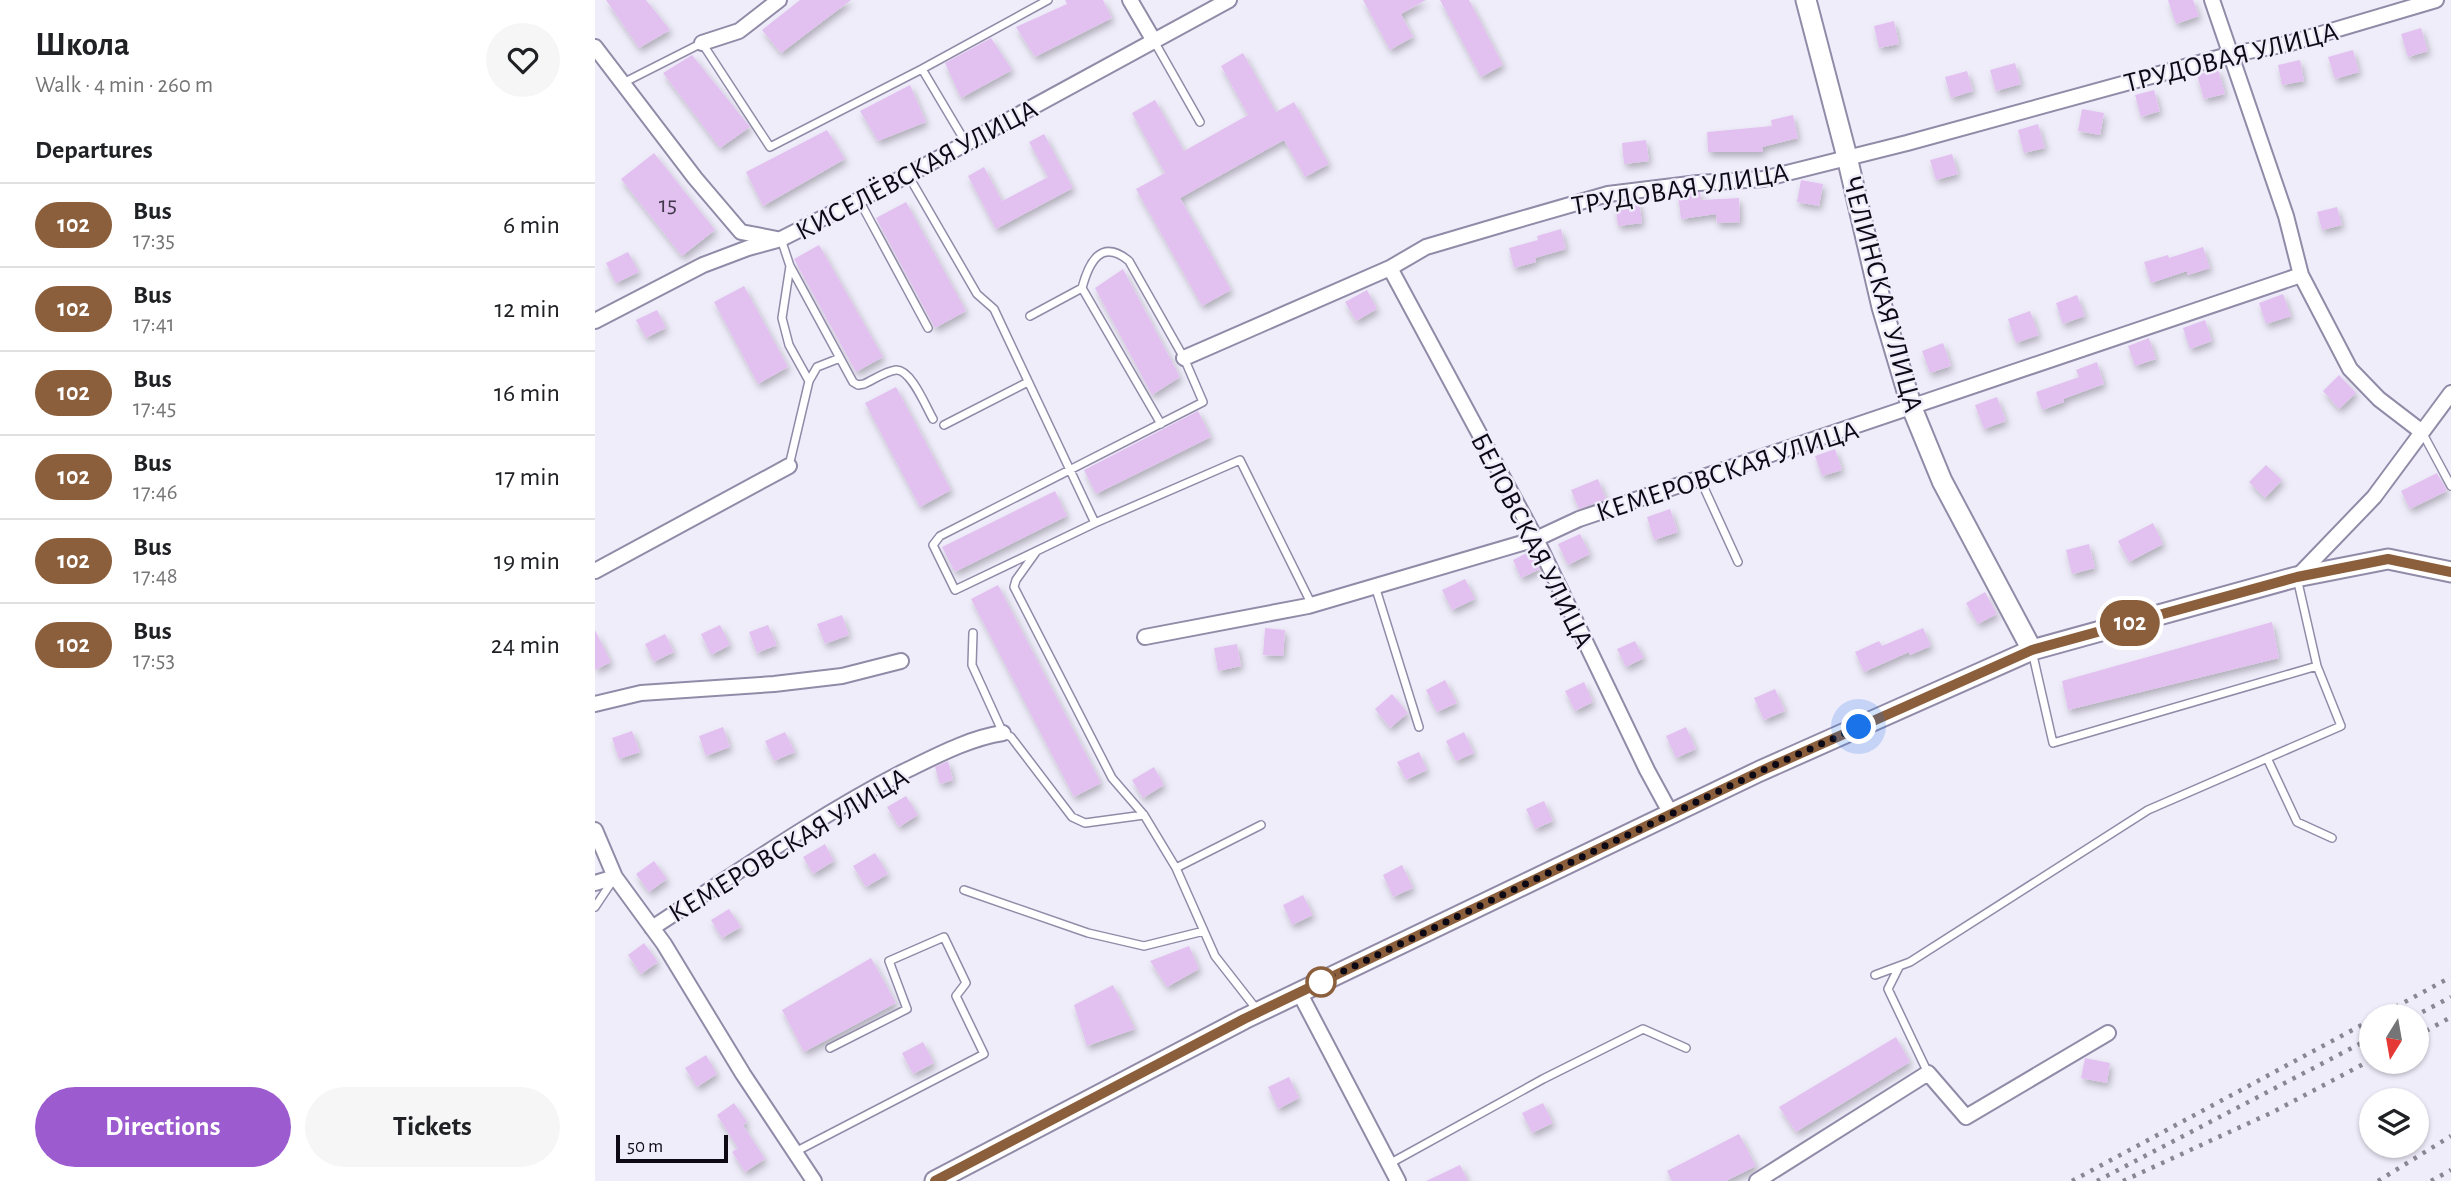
<!DOCTYPE html>
<html lang="en">
<head>
<meta charset="utf-8">
<style>
  body { margin:0; font-family:"Alegreya Sans",sans-serif; background:#f6f6f6; color:#202124; height:100vh; display:flex; flex-direction:column; font-size:26px; white-space:nowrap }
  * { box-sizing:border-box; margin:0 }
  p { font-size:23px; color:#757577 }
  .icon { flex:none; width:38px; height:38px; fill:none; stroke:currentColor; stroke-width:2; stroke-linecap:round; stroke-linejoin:round }
  .map { position:relative; flex:1; overflow:hidden }
  .drawer { display:flex; flex-direction:column; background:#fff; width:595px }
  .drawer>* { flex:none }
  .badge { padding:0 14px; border-radius:23px; font-size:24px; line-height:46px }
  .needle { width:46px; rotate:191deg }
  .tools { position:absolute; left:1764px; top:1004px; display:grid; gap:14px }
  .tools a { display:grid; place-items:center; width:70px; height:70px; border-radius:50%; background:#fff; box-shadow:0 2px 5px #0004; font-size:35px }
  .scale { position:absolute; left:21px; bottom:18px; width:112px; box-sizing:border-box; padding-left:7px; border:4px solid #0d0a15; border-top:0; font-size:19px; line-height:24px; white-space:nowrap; color:#0d0a15; -webkit-text-stroke:5px #f0edfb; paint-order:stroke }
  .you { position:absolute; width:35px; height:35px; margin:-18px; border:5px solid #fff; border-radius:50%; background:#1a73e8; box-shadow:0 0 0 10px #1a73e833 }
  .map>.badge { position:absolute; translate:-50% -50%; box-shadow:0 0 0 4px #fff }
  h2 { padding:0 35px; font-size:26px; line-height:63px }
  .round { display:grid; place-items:center; flex:none; width:74px; height:74px; border-radius:37px; background:#f6f6f6 }
  .overview { display:flex; align-items:center; justify-content:space-between; height:119px; padding:0 35px }
  h1 { font-size:33px; font-weight:600; line-height:52px }
  .primary-button { display:flex; gap:14px; margin-top:auto; padding:14px 35px }
  .primary-button a { flex:1; height:80px; border-radius:42px; background:#9d5bd0; color:#fff; font-size:28px; font-weight:600; line-height:80px; text-align:center }
  .primary-button a+a { background:#f6f6f6; color:#202124 }
  ul { padding:0; list-style:none }
  li { display:flex; align-items:center; gap:21px; height:84px; padding:0 35px; border-top:2px solid #e0e0e0 }
  li div { flex:1 }
  li b { display:block; font-size:26px }
  li em { font-style:normal }
  li .badge { min-width:77px; font-weight:700; text-align:center }
  main { display:flex; flex:1; min-height:0 }
  .map>svg:first-child { display:block }
  .building { fill:#e2c1f0; filter:url(#shadow) }
  .lines { fill:none; stroke-linecap:round; stroke-linejoin:round }
  .lane-casing { stroke:#918ba8; stroke-width:10 }
  .street-casing { stroke:#918ba8; stroke-width:18 }
  .secondary-casing { stroke:#918ba8; stroke-width:23 }
  .lane { stroke:#fff; stroke-width:7 }
  .street { stroke:#fff; stroke-width:14 }
  .secondary { stroke:#fff; stroke-width:19 }
  .rail { stroke:#8a8793; stroke-width:4.5; stroke-dasharray:3.5 7; stroke-linecap:butt }
  .line-casing { stroke:#fff; stroke-width:16 }
  .line { stroke:#8b5e3c; stroke-width:10 }
  .walk { stroke:#0d0a15; stroke-width:7; stroke-dasharray:0 12.6 }
  .stop-dot { fill:#fff; stroke:#8b5e3c; stroke-width:3.5 }
  .labels { text-anchor:middle; stroke-width:5; stroke-linejoin:round; paint-order:stroke }
  .number-label { font-size:24px; fill:#42384c }
  .street-label { font-size:28px; fill:#0d0a15; stroke:#f0edfb }
</style>
</head>
<body>
<main>
<section class="drawer">
<div class="overview"><div><h1>Школа</h1><p>Walk · 4 min · 260 m</p></div><a class="round"><svg class="icon" aria-label="heart" viewBox="0 0 24 24"><path d="M12 20l-8-8c-3-5 5-10 8-4 3-6 11-1 8 4z"/></svg></a></div>
<h2>Departures</h2>
<ul>
<li><span class="badge" style="background:#8b5e3c;color:#fff">102</span><div><b>Bus</b><p>17:35</p></div><em>6 min</em></li>
<li><span class="badge" style="background:#8b5e3c;color:#fff">102</span><div><b>Bus</b><p>17:41</p></div><em>12 min</em></li>
<li><span class="badge" style="background:#8b5e3c;color:#fff">102</span><div><b>Bus</b><p>17:45</p></div><em>16 min</em></li>
<li><span class="badge" style="background:#8b5e3c;color:#fff">102</span><div><b>Bus</b><p>17:46</p></div><em>17 min</em></li>
<li><span class="badge" style="background:#8b5e3c;color:#fff">102</span><div><b>Bus</b><p>17:48</p></div><em>19 min</em></li>
<li><span class="badge" style="background:#8b5e3c;color:#fff">102</span><div><b>Bus</b><p>17:53</p></div><em>24 min</em></li>
</ul>
<div class="primary-button"><a>Directions</a><a>Tickets</a></div>
</section>
<div class="map">
<svg width="1856" height="1181" viewBox="0 0 1856 1181">
  <defs>
    <filter id="shadow"><feDropShadow dx="2.5" dy="4.5" stdDeviation="3.5" flood-color="#0004"/></filter>
  </defs>
  <rect width="100%" height="100%" fill="#f0edfb"/>
  <path class="building" d="M11 0H51L75 30 44 48Z
    M205 0H256L186 53 167 30Z
    M470 0H508L517 18 440 57 421 27 472 4Z
    M768 0H831L806 14 818 37 795 50Z
    M845 0H874L908 65 886 77Z
    M1573 0H1598L1604 16 1581 24Z
    M1299 21 1304 44 1284 48 1279 26Z
    M1826 28 1833 51 1813 57 1806 34Z
    M396 38 417 70 366 98 350 63Z
    M1758 50 1764 72 1740 79 1733 57Z
    M648 53 681 112 699 102 734 164 710 177 689 140 585 198 636 290 607 306 541 189 570 173 537 113 560 100 589 151 653 115 626 66Z
    M97 55 155 127 125 148 68 73Z
    M1705 60 1709 81 1687 85 1683 65Z
    M1420 63 1426 84 1401 91 1395 70Z
    M1623 69 1630 94 1609 99 1602 75Z
    M1372 71 1378 91 1356 98 1350 77Z
    M315 85 331 122 283 141 265 111Z
    M1559 90 1565 111 1546 117 1540 95Z
    M1487 109 1509 113 1505 135 1483 131Z
    M1198 115 1203 138 1167 147 1168 152H1113L1112 132 1177 126 1176 120Z
    M1443 124 1450 148 1429 153 1423 130Z
    M232 130 250 159 168 206 151 172Z
    M449 134 478 188 401 229 373 176 389 167 407 201 453 177 434 142Z
    M1051 140 1054 161 1029 164 1027 143Z
    M59 153 120 230 87 256 26 179Z
    M1357 154 1363 174 1341 180 1335 160Z
    M1206 180 1228 184 1224 206 1202 202Z
    M1105 192 1106 200 1144 198 1145 222 1122 223 1121 214 1086 219 1083 195Z
    M311 202 371 311 340 328 281 218Z
    M1044 202 1047 223 1023 226 1020 205Z
    M1742 207 1747 225 1727 230 1722 212Z
    M966 229 971 249 940 258 941 262 919 268 914 248 943 240 942 236Z
    M224 245 288 357 261 372 199 259Z
    M1608 247 1615 268 1593 275 1592 271 1556 283 1549 262 1573 255 1574 258Z
    M33 252 44 272 21 283 11 263Z
    M528 269 585 377 557 395 500 288Z
    M149 286 193 367 163 384 119 302Z
    M772 290 782 309 761 321 750 302Z
    M1688 294 1696 316 1671 324 1664 303Z
    M1482 295 1490 316 1468 324 1461 303Z
    M62 310 71 328 51 338 41 320Z
    M1435 311 1444 335 1421 343 1413 319Z
    M1610 320 1617 341 1595 349 1588 328Z
    M1554 338 1561 359 1540 366 1533 346Z
    M1348 343 1356 366 1335 373 1327 351Z
    M1502 362 1509 384 1468 399 1469 402 1447 410 1441 392 1484 377 1481 370Z
    M1744 375 1761 393 1744 409 1728 391Z
    M301 387 356 490 325 507 270 403Z
    M1402 397 1411 421 1389 429 1380 405Z
    M603 411 616 437 501 494 489 470Z
    M1240 449 1247 470 1227 476 1220 456Z
    M1671 465 1687 480 1670 498 1654 482Z
    M1842 473 1852 491 1815 509 1806 491Z
    M1003 479 1011 499 984 509 976 490Z
    M460 491 472 516 360 572 347 547Z
    M1075 509 1083 532 1059 540 1052 517Z
    M1558 523 1568 544 1534 562 1523 541Z
    M985 534 995 554 973 565 963 544Z
    M1494 544 1500 568 1477 574 1471 550Z
    M936 551 945 569 926 578 918 560Z
    M870 579 880 599 857 610 847 590Z
    M403 585 506 783 479 797 376 599Z
    M1390 592 1402 614 1383 624 1371 603Z
    M247 615 254 635 230 644 222 624Z
    M1677 622 1684 658 1473 710 1467 681Z
    M125 625 135 645 116 655 106 634Z
    M173 625 182 645 162 653 154 632Z
    M670 628 690 630 688 656 668 655Z
    M1328 628 1336 646 1315 655 1314 652 1269 672 1260 652 1284 641 1287 646Z
    M0 630 16 662 0 670Z
    M70 634 79 652 59 662 50 644Z
    M1040 641 1049 658 1031 667 1022 649Z
    M642 644 646 666 623 671 619 648Z
    M850 680 862 703 842 712 831 690Z
    M989 682 998 702 980 711 970 691Z
    M1180 689 1190 711 1169 720 1159 698Z
    M797 694 813 713 795 728 780 709Z
    M128 727 135 747 111 756 104 736Z
    M1091 727 1101 749 1081 758 1071 736Z
    M37 731 45 752 24 759 17 738Z
    M190 732 200 752 179 761 170 741Z
    M869 732 879 753 861 761 851 741Z
    M824 752 832 770 811 780 802 762Z
    M353 761 358 780 345 784 340 767Z
    M559 767 569 785 548 798 537 780Z
    M311 796 323 815 304 827 292 807Z
    M949 801 958 821 940 829 931 809Z
    M230 844 239 861 218 874 208 857Z
    M280 853 293 874 271 887 258 866Z
    M59 861 72 879 54 892 41 874Z
    M807 865 818 888 798 897 788 875Z
    M708 895 718 915 697 925 688 905Z
    M134 909 146 927 127 938 116 920Z
    M49 943 63 962 46 974 33 955Z
    M594 946 604 969 572 987 555 961Z
    M276 958 301 1003 209 1052 187 1010Z
    M518 985 540 1029 492 1046 479 1005Z
    M1301 1037 1315 1062 1201 1132 1184 1107Z
    M328 1042 339 1063 318 1074 307 1053Z
    M111 1055 122 1074 102 1087 90 1068Z
    M1490 1058 1515 1063 1512 1083 1486 1078Z
    M694 1077 704 1098 683 1109 673 1087Z
    M139 1103 152 1122 148 1125 170 1159 150 1172 137 1152 143 1148 122 1115Z
    M948 1103 958 1123 937 1133 927 1113Z
    M1144 1134 1161 1166 1131 1181H1077L1072 1171Z
    M865 1165 873 1181H831Z"/>
  <g class="lines">
    <defs>
      <path id="lane" d="M559 41 605 122
        M327 69 371 143
        M28 83 107 43 175 147 327 69 453 0
        M313 175 382 294 399 309 500 523
        M264 200 333 328
        M186 239 195 266 258 382 263 385 269 384C278 380 291 371 301 370 316 369 331 407 338 419
        M195 266 187 318 194 345 214 381
        M487 288C494 262 506 238 534 261L589 358 608 402 345 536 338 545 360 590 500 523 645 460 717 605
        M435 316 487 288 566 424
        M349 425 433 382
        M1827 432 1856 486
        M194 466 214 381 222 367 245 358
        M1105 479 1143 562
        M441 552 421 580 419 587 517 778 549 815 581 868 620 956 663 1011
        M780 586 824 727
        M378 633 377 665 408 733 416 737 477 817 490 823 549 815
        M1437 651 1458 743 1722 666
        M1672 758 1702 822 1737 838
        M581 868 666 825
        M369 890 493 933 549 946 609 931
        M0 907 18 880
        M1304 967 1293 989 1333 1073
        M1280 975 1315 962 1553 810 1746 726 1722 666 1702 578
        M200 1152 389 1054 361 996 371 983 349 937 294 961 312 1009 235 1048
        M794 1164 948 1079 1048 1029 1091 1048"/>
      <path id="street" d="M535 0 559 41
        M1617 0 1691 216 1706 275 1755 369 1784 399 1827 432
        M107 43 144 31 184 0
        M0 47 100 178 146 232 182 239
        M795 268 941 539 1052 770 1076 814
        M0 321 108 265 153 248 186 239 313 175 634 0
        M589 358 795 268 831 247 909 224 1013 194 1103 183 1168 179 1312 143 1637 54 1692 44 1841 0
        M0 571 194 466
        M1702 577 1779 497 1856 393
        M550 637 713 606 941 539 984 519 1706 275
        M0 704 46 693 179 684 247 676 306 661
        M0 830 20 877 69 944 148 1074 219 1181
        M0 883 20 877
        M57 928C140 874 221 817 308 772 339 757 374 738 408 733
        M704 992 803 1181
        M1162 1181 1333 1073 1371 1117 1513 1033"/>
      <path id="secondary" d="M1211 0 1252 157 1287 307 1317 408 1347 481 1437 650
        M340 1181 649 1019 1165 771 1437 650 1701 577 1793 559 1856 572"/>
    </defs>
    <use href="#lane" class="lane-casing"/>
    <use href="#street" class="street-casing"/>
    <use href="#secondary" class="secondary-casing"/>
    <use href="#lane" class="lane"/>
    <use href="#street" class="street"/>
    <use href="#secondary" class="secondary"/>
    <path class="rail" d="M1782 1017 1856 977
      M1818 1017 1856 997
      M1822 1036 1856 1017
      M1477 1181 1776 1020
      M1502 1181 1776 1038
      M1528 1181 1678 1112 1776 1060
      M1783 1181 1856 1136
      M1836 1181 1856 1170"/>
  </g>
  <g class="lines">
    <defs>
      <path id="line" d="M340 1181 649 1019 1166 771 1437 650 1702 577 1793 559 1856 572"/>
    </defs>
    <use href="#line" class="line-casing"/>
    <use href="#line" class="line"/>
    <path class="walk" d="M726 982 1166 771 1264 727"/>
  </g>
  <circle class="stop-dot" cx="726" cy="982" r="14"/>
  <g class="labels">
    <g class="number-label">
      <text x="73" y="212">15</text>
    </g>
    <g class="street-label">
      <text transform="translate(1636 56) rotate(-14)" y="10">ТРУДОВАЯ УЛИЦА</text>
      <text transform="translate(321 169) rotate(-28)" y="10">КИСЕЛЁВСКАЯ УЛИЦА</text>
      <text transform="translate(1085 188) rotate(-9)" y="10">ТРУДОВАЯ УЛИЦА</text>
      <text transform="translate(1289 294) rotate(75)" y="10">ЧЕЛИНСКАЯ УЛИЦА</text>
      <text transform="translate(1132 470) rotate(-18)" y="10">КЕМЕРОВСКАЯ УЛИЦА</text>
      <text transform="translate(938 540) rotate(63)" y="10">БЕЛОВСКАЯ УЛИЦА</text>
      <text transform="translate(193 844) rotate(-31)" y="10">КЕМЕРОВСКАЯ УЛИЦА</text>
    </g>
  </g>
</svg>
<div class="tools">
<a><svg class="needle" viewBox="-14 -14 28 28"><path d="M0-13l5 13h-10z" fill="#e53935"/><path d="M0 13l5-13h-10z" fill="#757577"/></svg></a>
<a><svg class="icon" aria-label="layers" viewBox="0 0 24 24"><path d="M12 4l9 5-9 5-9-5zM3 14l9 5 9-5"/></svg></a>
</div>
<div class="scale">50 m</div>
<div class="you" style="left:1264px;top:727px"></div>
<b class="badge" style="left:1535px;top:623px;background:#8b5e3c;color:#fff">102</b>
</div>
</main>
</body>
</html>
